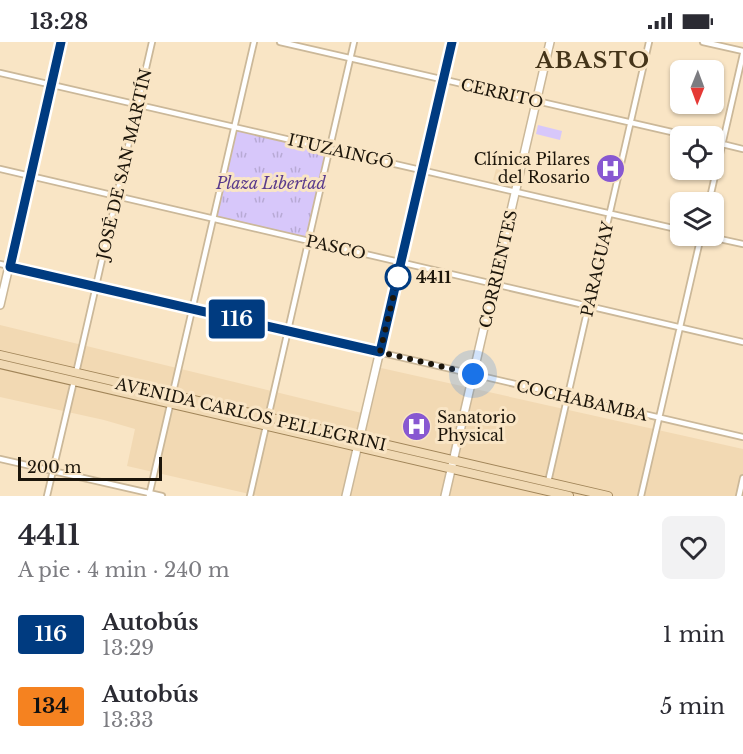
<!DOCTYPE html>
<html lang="es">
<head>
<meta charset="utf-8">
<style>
  body { margin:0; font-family:"Libre Baskerville",serif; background:#f2f2f3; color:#2b2b33; height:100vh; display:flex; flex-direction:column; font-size:22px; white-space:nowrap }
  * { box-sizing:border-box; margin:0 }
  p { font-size:20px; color:#7c7c81 }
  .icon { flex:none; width:33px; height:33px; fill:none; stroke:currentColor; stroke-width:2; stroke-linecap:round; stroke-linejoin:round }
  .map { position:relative; height:454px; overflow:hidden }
  .drawer { display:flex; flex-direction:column; background:#fff; flex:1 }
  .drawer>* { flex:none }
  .badge { padding:0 12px; border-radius:4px; font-size:21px; line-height:39px }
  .needle { width:39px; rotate:181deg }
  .fabs { position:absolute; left:670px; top:18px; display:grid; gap:12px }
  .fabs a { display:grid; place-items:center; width:54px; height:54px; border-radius:9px; background:#fff; box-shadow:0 2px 4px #0004; font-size:30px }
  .scale { position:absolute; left:18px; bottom:15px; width:144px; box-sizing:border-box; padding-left:6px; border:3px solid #1c150a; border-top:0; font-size:16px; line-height:21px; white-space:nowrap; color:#1c150a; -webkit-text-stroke:4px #f9e5c5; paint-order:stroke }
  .you { position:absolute; width:30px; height:30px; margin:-15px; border:4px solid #fff; border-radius:50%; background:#1a73e8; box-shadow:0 0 0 9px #1a73e833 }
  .map>.badge { position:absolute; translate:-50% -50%; box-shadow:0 0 0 3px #fff }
  .round { display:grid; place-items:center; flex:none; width:63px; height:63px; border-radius:9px; background:#f2f2f3 }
  .headline { display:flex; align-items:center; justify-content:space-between; height:102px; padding:0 18px }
  h1 { font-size:28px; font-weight:700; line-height:45px }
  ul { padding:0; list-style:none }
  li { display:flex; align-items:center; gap:18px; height:72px; padding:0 18px }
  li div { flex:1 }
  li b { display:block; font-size:22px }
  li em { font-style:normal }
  li .badge { min-width:66px; font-weight:700; text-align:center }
  .status { display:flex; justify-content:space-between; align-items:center; height:42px; padding:0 30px; background:#fff; direction:ltr }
  .status svg { height:16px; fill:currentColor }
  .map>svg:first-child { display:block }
  .built { fill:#f2d9b3 }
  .grass { fill:url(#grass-tufts) }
  .pitch { fill:#d7c7fa }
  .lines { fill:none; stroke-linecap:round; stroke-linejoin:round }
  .street-casing { stroke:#cbb899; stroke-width:8 }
  .secondary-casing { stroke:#cbb899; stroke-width:10 }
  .primary-casing { stroke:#a18559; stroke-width:10 }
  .street { stroke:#fff; stroke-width:4.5 }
  .secondary { stroke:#fff; stroke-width:7 }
  .primary { stroke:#f1dab5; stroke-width:8 }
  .line-casing { stroke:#fff; stroke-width:14 }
  .line { stroke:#003b80; stroke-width:9 }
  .walk { stroke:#1c150a; stroke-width:6; stroke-dasharray:0 10.8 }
  .stop-dot { fill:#fff; stroke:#003b80; stroke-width:3 }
  .labels { text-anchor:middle; stroke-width:6; stroke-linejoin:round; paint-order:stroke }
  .street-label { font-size:16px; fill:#1c150a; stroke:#f9e5c5 }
  .poi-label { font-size:16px; fill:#1c150a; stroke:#f9e5c5; text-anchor:end }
  .park-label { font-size:16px; font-style:italic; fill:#5a3b8c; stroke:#f9e5c5 }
  .stop-label { font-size:16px; font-weight:bold; fill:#1c150a; stroke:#f9e5c5; text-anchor:start }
  .district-label { font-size:22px; font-weight:bold; letter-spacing:1.5px; fill:#443419; stroke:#f9e5c5 }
</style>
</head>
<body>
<div class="status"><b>13:28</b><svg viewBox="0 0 49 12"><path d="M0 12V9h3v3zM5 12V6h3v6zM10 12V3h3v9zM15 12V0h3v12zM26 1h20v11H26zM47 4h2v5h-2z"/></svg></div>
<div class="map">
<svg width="743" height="454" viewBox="0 0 743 454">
  <defs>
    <pattern id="grass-tufts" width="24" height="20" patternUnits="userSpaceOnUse" patternTransform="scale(1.5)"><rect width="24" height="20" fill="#d7c7fa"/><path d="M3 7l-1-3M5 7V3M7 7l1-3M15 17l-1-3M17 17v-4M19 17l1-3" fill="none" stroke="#b8aad5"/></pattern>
  </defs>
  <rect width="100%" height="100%" fill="#f9e5c5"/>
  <path class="built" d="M496 127 514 131 512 140 509 142 493 138Z
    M0 283 370 373 381 326 743 407V454H258L127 424 135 387 104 378 0 355Z"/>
  <path class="grass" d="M234 86 330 106 309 199 214 177Z"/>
  <path class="pitch" d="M538 83 562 89 560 98 536 92Z"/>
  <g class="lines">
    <defs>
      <path id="street" d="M280 0 689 94
        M703 0 743 9
        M0 31 681 188
        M714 100 743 107
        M0 127 743 300
        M709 160 743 12
        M706 194 743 202
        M0 222 743 395
        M76 331 152 0
        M0 417 162 454
        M548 440 649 0
        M47 454 74 339
        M149 454 254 0
        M250 454 354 0
        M641 454 701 194
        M739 454 743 436"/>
      <path id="secondary" d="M0 263 61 0
        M346 454 452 0
        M445 454 550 0"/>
      <path id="primary" d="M0 313 608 454
        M0 322 569 454"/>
    </defs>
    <use href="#street" class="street-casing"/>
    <use href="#secondary" class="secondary-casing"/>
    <use href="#primary" class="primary-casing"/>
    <use href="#street" class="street"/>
    <use href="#secondary" class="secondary"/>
    <use href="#primary" class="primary"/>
  </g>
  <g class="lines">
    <defs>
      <path id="line" d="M61 0 10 225 380 310 452 0"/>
    </defs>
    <use href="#line" class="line-casing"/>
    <use href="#line" class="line"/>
    <path class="walk" d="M398 235 380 310 473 332"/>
  </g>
  <defs>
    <symbol id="hospital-disc" viewBox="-11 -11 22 22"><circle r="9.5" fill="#8858d1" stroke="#f9e5c5"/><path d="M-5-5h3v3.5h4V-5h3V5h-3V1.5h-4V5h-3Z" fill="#fff"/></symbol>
  </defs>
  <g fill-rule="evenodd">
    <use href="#hospital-disc" x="594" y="110" width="33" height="33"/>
    <use href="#hospital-disc" x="400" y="368" width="33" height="33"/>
  </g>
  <circle class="stop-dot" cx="398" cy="235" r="12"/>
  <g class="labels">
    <g class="street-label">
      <text transform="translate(502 51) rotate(13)" y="6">CERRITO</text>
      <text transform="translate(341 109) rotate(13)" y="6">ITUZAINGÓ</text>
      <text transform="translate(124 122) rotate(-77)" y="6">JOSÉ DE SAN MARTÍN</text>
      <text transform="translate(336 205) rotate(13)" y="6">PASCO</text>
      <text transform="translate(498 227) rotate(-77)" y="6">CORRIENTES</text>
      <text transform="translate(597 227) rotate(-77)" y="6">PARAGUAY</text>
      <text transform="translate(582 358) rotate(13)" y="6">COCHABAMBA</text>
      <text transform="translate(251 372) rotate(13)" y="6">AVENIDA CARLOS PELLEGRINI</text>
    </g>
    <g class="poi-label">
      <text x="590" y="123">Clínica Pilares<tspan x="590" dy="18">del Rosario</tspan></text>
      <text x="437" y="381" text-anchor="start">Sanatorio<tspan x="437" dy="18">Physical</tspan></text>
    </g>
    <g class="park-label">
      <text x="271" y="147">Plaza Libertad</text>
    </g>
    <g class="stop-label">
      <text x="416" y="241">4411</text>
    </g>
    <g class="district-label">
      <text x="593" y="26">ABASTO</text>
    </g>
  </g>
</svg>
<div class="fabs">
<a><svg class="needle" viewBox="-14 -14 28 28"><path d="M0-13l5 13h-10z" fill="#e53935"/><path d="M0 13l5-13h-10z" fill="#7c7c81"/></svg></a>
<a><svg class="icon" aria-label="locate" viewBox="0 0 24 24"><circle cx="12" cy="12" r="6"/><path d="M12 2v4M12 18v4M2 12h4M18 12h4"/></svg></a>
<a><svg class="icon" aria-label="layers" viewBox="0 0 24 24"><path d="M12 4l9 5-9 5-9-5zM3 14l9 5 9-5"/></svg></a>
</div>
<div class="scale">200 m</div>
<div class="you" style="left:473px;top:332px"></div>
<b class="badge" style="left:237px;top:277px;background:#003b80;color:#fff">116</b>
</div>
<section class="drawer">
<div class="headline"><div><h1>4411</h1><p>A pie · 4 min · 240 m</p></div><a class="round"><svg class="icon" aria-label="heart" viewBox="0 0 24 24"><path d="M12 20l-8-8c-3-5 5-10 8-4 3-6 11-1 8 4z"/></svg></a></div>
<ul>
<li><span class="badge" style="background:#003b80;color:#fff">116</span><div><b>Autobús</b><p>13:29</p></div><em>1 min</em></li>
<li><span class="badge" style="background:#f58220;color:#111">134</span><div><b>Autobús</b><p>13:33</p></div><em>5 min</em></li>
</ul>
</section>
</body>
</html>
